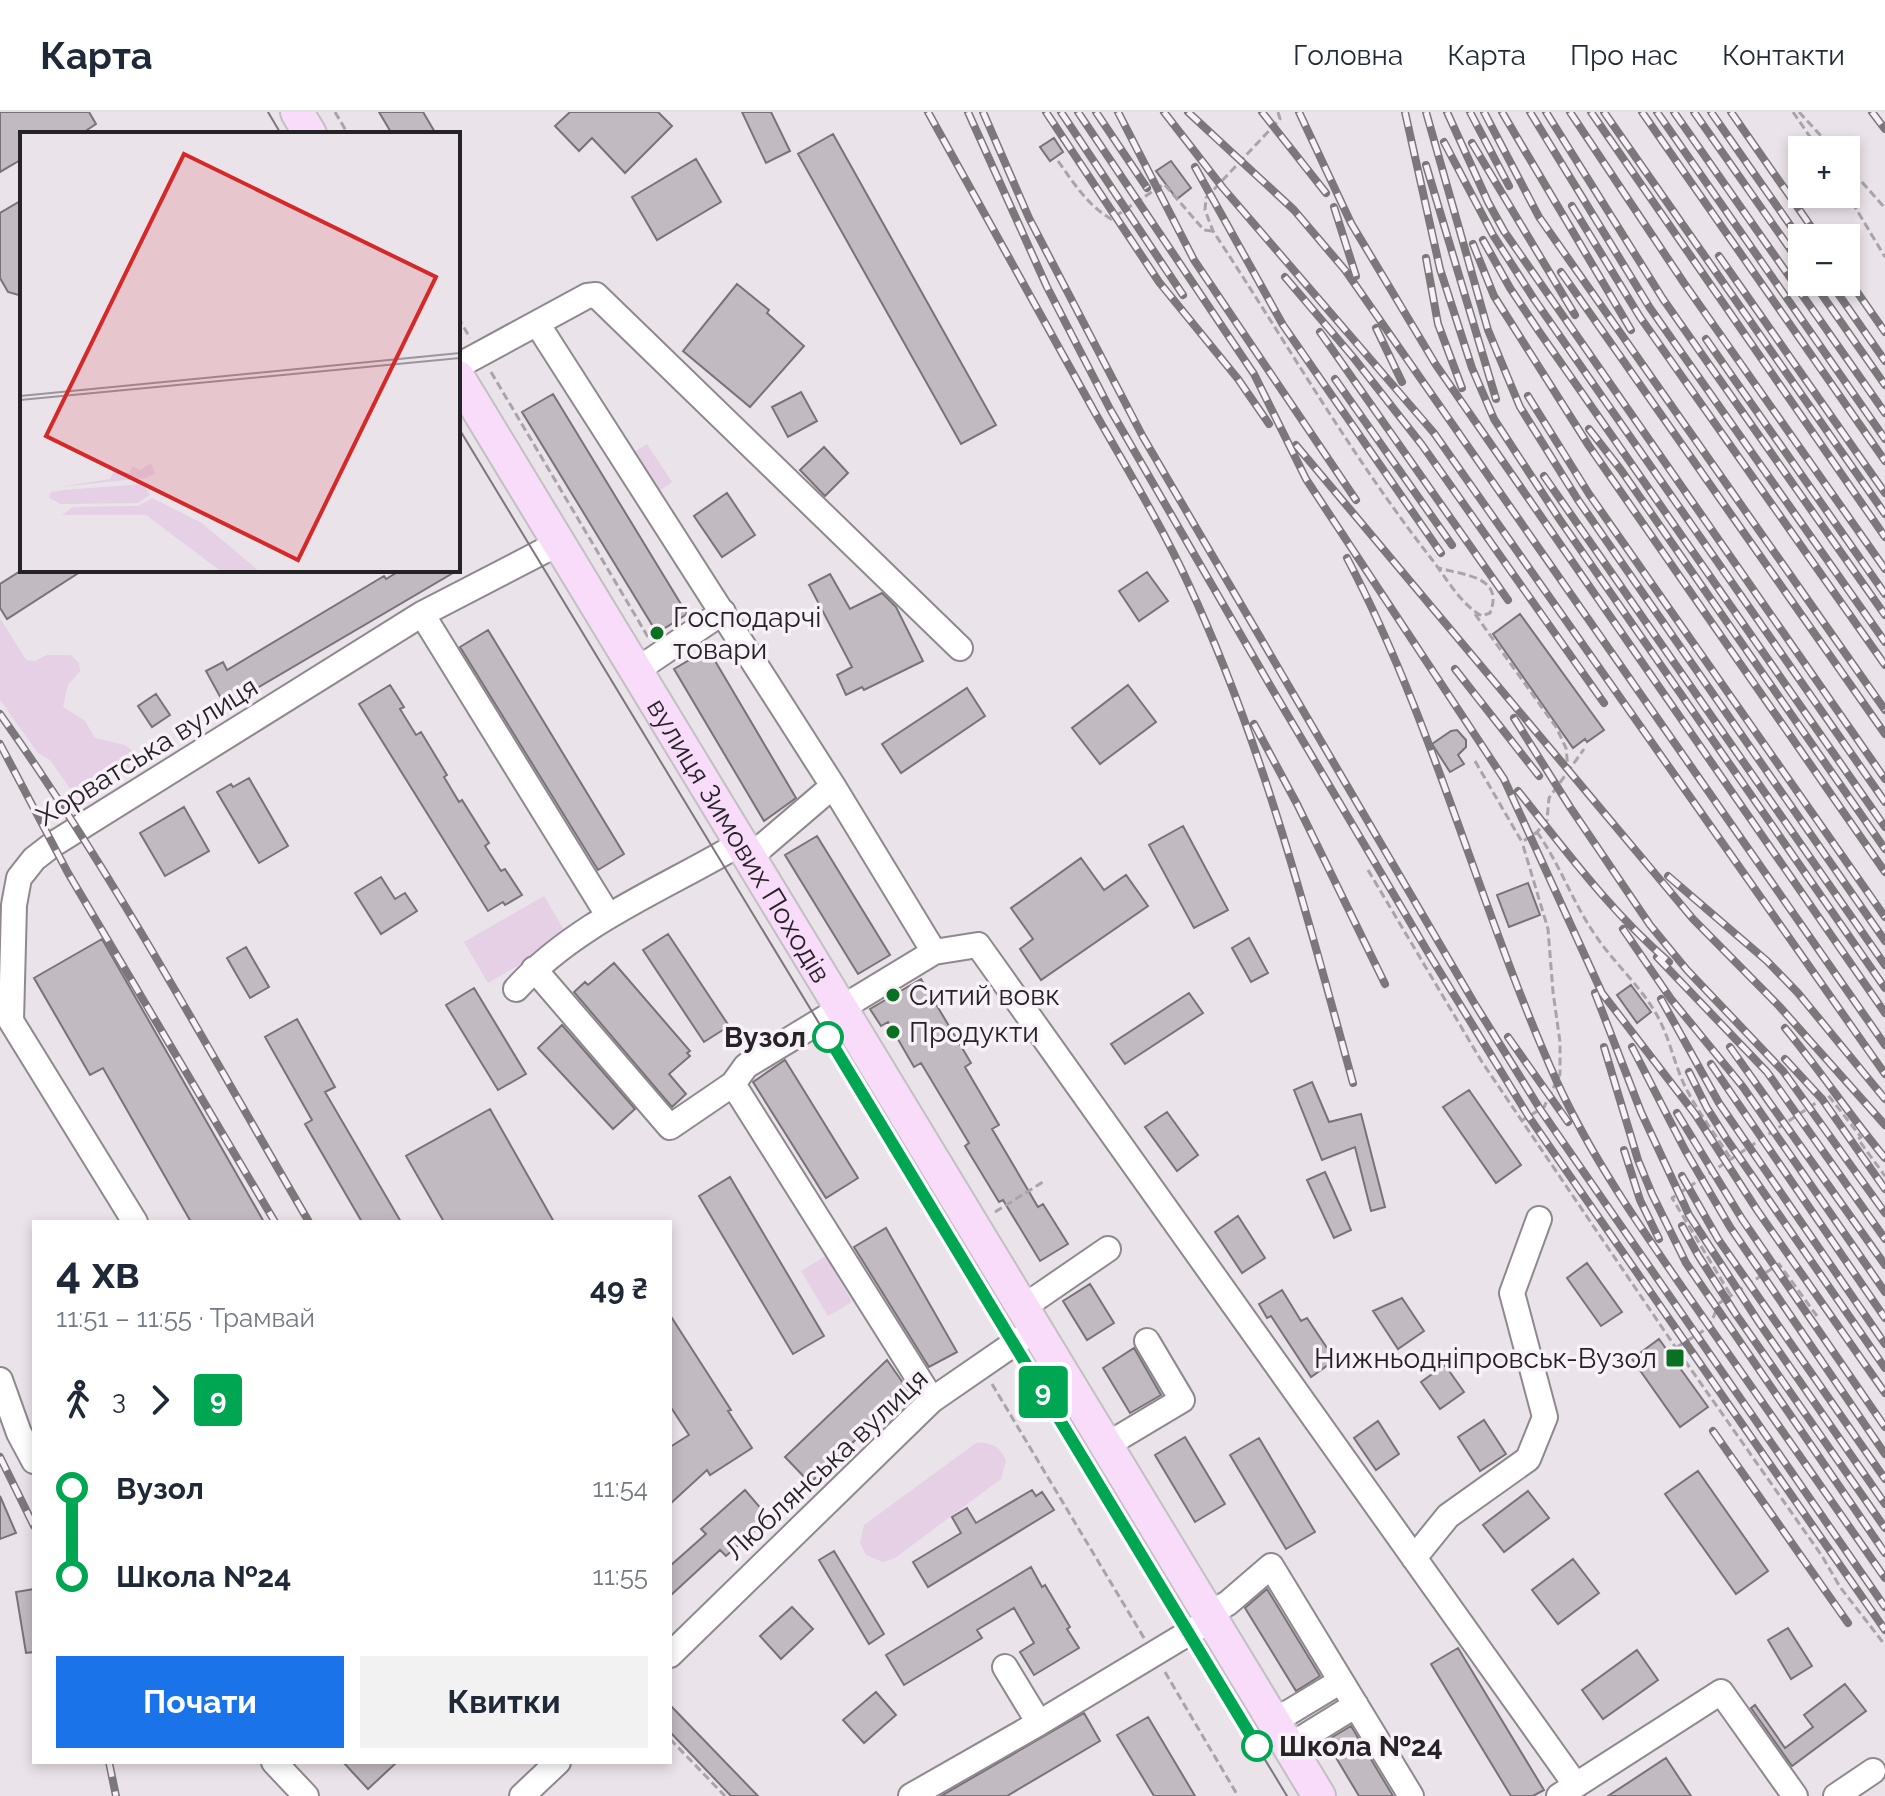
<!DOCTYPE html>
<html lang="uk">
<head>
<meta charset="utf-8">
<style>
  body { margin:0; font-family:Raleway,sans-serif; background:#f2f2f3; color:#1f2937; height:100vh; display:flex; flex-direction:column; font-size:30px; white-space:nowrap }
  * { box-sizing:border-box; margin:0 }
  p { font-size:26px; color:#747a83 }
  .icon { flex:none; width:44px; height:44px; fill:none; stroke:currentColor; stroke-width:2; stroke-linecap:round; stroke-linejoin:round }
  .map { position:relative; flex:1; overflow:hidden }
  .panel { position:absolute; left:32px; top:1108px; width:640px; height:544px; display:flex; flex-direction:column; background:#fff; border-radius:0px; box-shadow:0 4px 12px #0003 }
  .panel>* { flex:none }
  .badge { padding:0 16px; border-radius:6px; font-size:28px; line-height:52px }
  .fabs { position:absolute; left:1788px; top:24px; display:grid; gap:16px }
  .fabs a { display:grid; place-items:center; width:72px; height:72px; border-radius:0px; background:#fff; box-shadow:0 4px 12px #0003; font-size:40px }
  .map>.badge { position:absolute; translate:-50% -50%; box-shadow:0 0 0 4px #fff }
  .legs { display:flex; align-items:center; gap:12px; height:88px; padding:0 24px; font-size:26px }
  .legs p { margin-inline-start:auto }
  .headline { display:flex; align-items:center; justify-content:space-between; height:136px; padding:0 24px }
  h1 { font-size:44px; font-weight:700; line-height:60px }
  .button { display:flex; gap:16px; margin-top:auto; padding:16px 24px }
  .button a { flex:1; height:92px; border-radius:0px; background:#1a73e8; color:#fff; font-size:32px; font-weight:700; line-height:92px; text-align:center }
  .button a+a { background:#f2f2f3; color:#1f2937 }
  ul { padding:0 24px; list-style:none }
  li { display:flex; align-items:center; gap:28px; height:88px; font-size:30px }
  li i { display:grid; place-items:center; width:12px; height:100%; margin:0 10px; background:currentColor }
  li i::after { content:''; width:20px; height:20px; margin:-10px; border:6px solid; border-radius:50%; background:#fff }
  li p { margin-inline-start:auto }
  li:first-child i { background:linear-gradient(#0000 50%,currentColor 0) }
  li:last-child i { background:linear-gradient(currentColor 50%,#0000 0) }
  header { display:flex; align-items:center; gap:48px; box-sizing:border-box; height:112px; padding:0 40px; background:#fff; border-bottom:2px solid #e0e1e3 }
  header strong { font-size:38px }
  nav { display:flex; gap:44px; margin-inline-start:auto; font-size:28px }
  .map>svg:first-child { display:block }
  .green { fill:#e5d0e6 }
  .building { fill:#c1bac1; stroke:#797379; stroke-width:2 }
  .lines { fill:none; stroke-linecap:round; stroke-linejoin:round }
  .minor-casing { stroke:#8f888f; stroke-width:28 }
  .major-casing { stroke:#c2c1c2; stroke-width:36 }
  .path { stroke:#a9a4a9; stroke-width:3; stroke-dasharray:8 4; stroke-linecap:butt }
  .minor { stroke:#fff; stroke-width:24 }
  .major { stroke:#f8dcfa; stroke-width:32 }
  .tram { stroke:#7b777b; stroke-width:2 }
  .rail-casing { stroke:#7b777b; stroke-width:8 }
  .rail { stroke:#f8f1f8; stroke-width:5; stroke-dasharray:15; stroke-linecap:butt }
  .line-1-casing { stroke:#fff; stroke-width:18 }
  .line-1 { stroke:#00a651; stroke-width:12 }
  .poi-dot { fill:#0b7122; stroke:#f8f1f8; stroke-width:3 }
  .stop-1-dot { fill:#fff; stroke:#00a651; stroke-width:4 }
  .labels { text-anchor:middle; stroke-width:7; stroke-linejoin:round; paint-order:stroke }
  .poi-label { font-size:28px; fill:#252325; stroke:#f8f1f8; text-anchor:start }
  .street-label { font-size:28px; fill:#252325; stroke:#f8f1f8 }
  .stop-label { font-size:28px; font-weight:bold; fill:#252325; stroke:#f8f1f8; text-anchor:end }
  .inset-road { fill:none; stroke:#9b969b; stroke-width:2 }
  .view { fill:#d62828; fill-opacity:0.15; stroke:#d62828; stroke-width:4 }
  .inset-edge { fill:none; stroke:#252325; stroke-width:4 }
</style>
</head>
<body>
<header>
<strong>Карта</strong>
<nav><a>Головна</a><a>Карта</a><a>Про нас</a><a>Контакти</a></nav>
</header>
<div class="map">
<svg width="1885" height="1684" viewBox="0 0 1885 1684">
  <rect width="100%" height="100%" fill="#eae3ea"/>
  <path class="green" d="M647 332 672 370 653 383 628 344Z
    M0 506 26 548 35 549 47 543H71L79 551 80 559 68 573 63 595 85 609 95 626 125 633 133 639 135 648 133 658 87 687 74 682 50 648 38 641 0 588Z
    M544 784 568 825 488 871 464 830Z
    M826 1144 852 1190 828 1204 801 1159Z
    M976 1331C991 1329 1001 1335 1006 1349L1001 1367 895 1446 883 1450 866 1443 860 1431 864 1413Z"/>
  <path class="building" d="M0 0H89L96 12 81 22H22V47L0 60Z
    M379 0H423L436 22H392Z
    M570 0H658L672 14 625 61 592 26 579 39 555 14Z
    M742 0H771L790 39 766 51Z
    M833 22 996 313 961 332 798 42Z
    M1054 26 1063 40 1050 49 1040 35Z
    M696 47 721 90 657 128 632 85Z
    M1171 49 1191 76 1177 87 1156 59Z
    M22 88V184L8 180 0 166V101Z
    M737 172 769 198 767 201 804 234 750 295 683 239Z
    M801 280 817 309 788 325 772 295Z
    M553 282 687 502 657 521 522 300Z
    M824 335 848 361 825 384 800 358Z
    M727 381 755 423 722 445 694 404Z
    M22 458H83L7 507 0 496V472Z
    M401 458H458L242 585 245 589 228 599 206 559 223 550 227 558 384 464 386 467Z
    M1147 460 1168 489 1139 509 1119 479Z
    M830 462 850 497 882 481 896 495 923 549 864 578 862 575 846 583 837 563 852 555 809 473Z
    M1520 502 1604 618 1587 630 1585 627 1573 636 1493 522Z
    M488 518 624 742 598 758 460 535Z
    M708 537 796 686 764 709 674 557Z
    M390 573 404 595 400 597 416 623 421 620 447 663 444 665 459 690 462 688 489 731 485 734 501 759 505 757 522 783 505 793 503 790 488 799 359 592Z
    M1128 573 1156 610 1100 652 1072 616Z
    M967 576 985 604 901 661 882 632Z
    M156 582 170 603 152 615 138 594Z
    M1457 618 1466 628V635L1458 643 1464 652 1450 660 1432 632 1451 619Z
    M249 666 288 734 259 751 217 680 231 672 233 675Z
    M184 695 209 739 165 764 140 721Z
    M1183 714 1228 798 1194 816 1149 733Z
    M817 724 890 843 858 862 785 743Z
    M1081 746 1104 778 1126 763 1148 794 1041 868 1020 837 1033 827 1011 796Z
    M381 765 395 787 405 781 417 799 381 822 355 781Z
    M1528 771 1540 803 1509 815 1497 783Z
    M668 822 729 914 704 930 643 838Z
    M1249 826 1268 861 1251 870 1232 836Z
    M102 827 264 1110H191L103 956 90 963 34 866Z
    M246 835 269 875 250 886 227 846Z
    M614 851 690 939 687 941 690 944 669 962 686 982 672 995 574 880 585 870 588 873Z
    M921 867 971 951 965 955 999 1013 992 1017 1038 1095 1043 1092 1068 1132 1040 1149 1003 1088 999 1090 965 1034 969 1031 921 951 914 955 888 910 881 914 870 897Z
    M1631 873 1651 900 1637 911 1617 883Z
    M474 876 526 962 498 978 446 893Z
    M1189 881 1203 901 1125 952 1111 932Z
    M297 907 335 975 325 980 401 1110H362L305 1012 312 1008 265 925Z
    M562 913 635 997 613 1017 538 936Z
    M785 948 858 1066 826 1086 753 970Z
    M1312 970 1329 1010 1361 1002 1385 1095 1371 1099 1355 1035 1322 1048 1294 978Z
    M1469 978 1521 1053 1496 1071 1443 995Z
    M490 997 554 1110H444L406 1044Z
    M1167 1000 1198 1043 1177 1059 1145 1015Z
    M1325 1060 1351 1118 1334 1126 1307 1068Z
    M730 1065 824 1224 793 1242 699 1084Z
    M1238 1104 1265 1146 1242 1161 1215 1120Z
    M886 1116 957 1240 929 1255 854 1135Z
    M1587 1151 1622 1200 1601 1214 1567 1166Z
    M1090 1172 1114 1211 1087 1228 1063 1189Z
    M1282 1178 1301 1209 1307 1206 1335 1248 1311 1265 1271 1204 1267 1206 1259 1192Z
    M1402 1186 1424 1219 1398 1237 1373 1199Z
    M670 1203 731 1298 728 1299 752 1336 710 1363 707 1358 670 1392V1335L689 1323 670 1294Z
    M1659 1227 1708 1295 1680 1315 1632 1247Z
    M1134 1236 1161 1283 1130 1301 1103 1256Z
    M887 1248 908 1278 810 1371 785 1345Z
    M1445 1253 1464 1280 1440 1297 1421 1270Z
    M1484 1308 1506 1342 1480 1359 1458 1325Z
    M1378 1309 1399 1342 1376 1358 1354 1326Z
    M1185 1325 1225 1392 1195 1410 1155 1343Z
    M1259 1326 1315 1420 1286 1437 1230 1343Z
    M1698 1359 1768 1459 1736 1482 1665 1382Z
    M745 1378 769 1406 726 1444 720 1438 670 1484V1454L706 1422 701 1417Z
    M1032 1378 1036 1384 1042 1380 1054 1398 928 1475 913 1450 961 1421 952 1405 967 1396 976 1411Z
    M1528 1379 1549 1406 1504 1440 1483 1413Z
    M0 1384 16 1421 0 1427Z
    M834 1439 884 1522 869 1532 819 1448Z
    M1573 1447 1599 1481 1558 1512 1532 1478Z
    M1031 1455 1042 1475 1045 1473 1070 1515 1067 1517 1079 1536 1034 1563 1020 1540 1034 1531 1014 1496 977 1518 982 1526 904 1573 886 1543Z
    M34 1477V1540L26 1541 16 1480Z
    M1267 1477 1320 1564 1296 1579 1245 1496Z
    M792 1495 813 1517 781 1547 760 1524Z
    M1788 1516 1812 1554 1791 1567 1768 1528Z
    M1458 1536 1544 1678 1533 1684H1511L1431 1552Z
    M1637 1538 1658 1568 1603 1607 1582 1578Z
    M1845 1572 1866 1599 1792 1654 1751 1596 1755 1593 1785 1636 1813 1615 1804 1603Z
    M876 1580 896 1603 864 1631 843 1608Z
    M670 1593 758 1684H731L670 1620Z
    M1084 1601 1100 1629 1007 1684H941Z
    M1148 1605 1195 1684H1154L1117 1623Z
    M1351 1614 1393 1684H1359L1326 1629Z
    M1666 1646 1691 1684H1608Z
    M343 1650H397L368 1677Z"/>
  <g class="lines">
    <defs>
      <path id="minor" d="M538 213 833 674 934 840 978 833 1575 1672
        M458 254 587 184 596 183 960 536
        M422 502 608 803
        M637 558 723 500
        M750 745 833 674
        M534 857 670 1015 733 972 932 1288
        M516 877C577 810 664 777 741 731
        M733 972 746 954 934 840
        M135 1110 11 909 14 793 19 766 34 747 52 733 422 502 559 431
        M1022 1196 1108 1137
        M0 1268 19 1321 34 1349
        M1105 1334 1182 1288 1147 1229
        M1414 1446 1448 1404 1528 1347 1545 1305 1512 1181 1539 1107
        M1208 1503 1228 1491 1271 1454 1411 1684
        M670 1543 932 1288 1035 1217
        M1005 1555 1039 1611
        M1273 1610 1341 1569
        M1288 1635 1356 1593
        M274 1650 306 1684
        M522 1684 558 1650
        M911 1684 1039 1611 1210 1508
        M1559 1684 1721 1580 1795 1684
        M1836 1684 1873 1659"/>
      <g id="major">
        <path d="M297 0 310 22"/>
        <path id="s1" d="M458 265 1319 1684"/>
      </g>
    </defs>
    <use href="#minor" class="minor-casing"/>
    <use href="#major" class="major-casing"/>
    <path class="path" d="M335 0 348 22
      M1278 0 1280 7 1206 86 1205 98 1213 119C1285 228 1350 342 1430 445 1445 464 1461 493 1482 504L1490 501C1505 464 1462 463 1439 456
      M1793 0 1819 38
      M1799 0 1834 38
      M1058 49C1074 71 1087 93 1111 107L1164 72 1204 118 1212 119
      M1846 52 1885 96
      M1846 80 1885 145
      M458 205 470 226
      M491 260 648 525
      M1475 502 1556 615 1566 636 1568 657
      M1475 649 1522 730 1537 720 1547 708 1549 686 1584 637
      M1537 720C1561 754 1574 794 1598 827 1617 854 1642 876 1658 905 1671 929 1675 957 1688 980 1700 1003 1717 1025 1731 1047
      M1368 758 1482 950 1676 1236
      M1521 1009 1544 995 1560 962V930L1553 880 1548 817 1522 730
      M995 1100 1043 1070
      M1730 1182 1672 1086 1828 983 1861 1025 1858 1027 1885 1064
      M1817 1204 1779 1152 1718 1192C1709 1223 1701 1218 1676 1236L1822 1444 1840 1475 1885 1533
      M992 1272 1144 1526
      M1165 1560 1238 1684
      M670 1627 725 1684"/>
    <use href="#minor" class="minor"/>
    <use href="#major" class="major"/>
    <path class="tram" d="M268 0 281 22
      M458 315 1287 1684"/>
    <defs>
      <path id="rail" d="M928 0 1093 297
        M968 0 1047 175 1110 297 1271 575 1429 842 1529 1005 1885 1518
        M983 0 1029 106 1143 325 1473 889 1540 997 1885 1495
        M1046 0 1159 170 1238 267 1269 312
        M1061 0 1183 183
        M1078 0 1254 262 1306 367 1504 667 1602 881 1695 1002 1757 1098 1885 1281
        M1096 0 1147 76
        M1118 0 1194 148 1356 388
        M1164 0 1223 76 1434 321 1885 962
        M1188 0 1294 98 1345 158 1885 933
        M1262 0 1326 81
        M1299 0 1351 111 1436 253 1885 901
        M1405 0 1440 157 1472 256 1494 307 1560 408 1885 876
        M1426 0 1488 218 1520 295 1578 388 1885 829
        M1447 0 1488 90 1504 119 1885 667
        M1470 0 1509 74
        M1484 0 1539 105 1885 598
        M1502 0 1631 218
        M1530 0 1650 196 1885 530
        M1546 0 1663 187 1885 503
        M1570 0 1684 171 1885 457
        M1591 0 1885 425
        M1604 0 1885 402
        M1642 0 1885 349
        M1657 0 1885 327
        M1674 0 1885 301
        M1694 0 1802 154
        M1711 0 1802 130
        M1731 0 1819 126
        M1872 0 1885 17
        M1444 30 1493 123 1534 187 1885 690
        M1472 31 1575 203
        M1426 53 1496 287
        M1195 55 1283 213 1441 441
        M1572 94 1640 205 1885 553
        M1334 95 1356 164
        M1483 128 1510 176 1538 218 1885 715
        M1473 132 1494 184 1589 334 1885 760
        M1719 144 1885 381
        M1426 146 1438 212 1462 276
        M1561 160 1885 622
        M1846 164 1885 220
        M1285 165 1353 245 1422 333 1604 591
        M1813 170 1885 273
        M1830 170 1885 249
        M1376 216 1402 270
        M1320 220 1508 488
        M1706 227 1885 482
        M1335 267 1452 433
        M1528 284 1589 382 1885 805
        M1089 290C1122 349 1159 408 1188 471 1262 630 1307 802 1353 971
        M1589 317 1621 358 1885 737
        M1296 333 1693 807 1779 894 1885 1013
        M1544 364 1885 853
        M1347 446C1435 613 1480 799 1557 970 1597 1057 1653 1133 1707 1211
        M1455 557 1539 664
        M0 602C115 764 209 939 309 1110
        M1514 606 1570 695 1650 813 1687 858 1783 959 1885 1101
        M1254 612 1297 692 1385 872
        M0 632 68 761 275 1110
        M1518 679C1566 739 1611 800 1669 850
        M1668 764 1767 849 1798 881 1885 987
        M1623 817 1671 887 1743 975 1885 1180
        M1657 845 1767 960 1885 1127
        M1595 881 1641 1000 1689 1103 1760 1212 1885 1392
        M1661 887 1719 991 1885 1232
        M1785 916C1820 958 1850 1004 1885 1046
        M1508 925 1568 1010
        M1604 935 1638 1048 1652 1082 1686 1151 1885 1441
        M1632 935 1685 1038 1730 1115 1885 1342
        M1730 935 1885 1153
        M1785 947 1822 987 1885 1077
        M1711 952 1885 1206
        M1689 960 1707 996 1726 1026 1885 1256
        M1677 1001 1742 1107 1885 1315
        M1624 1038 1640 1088 1659 1127
        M1682 1064 1718 1127 1885 1367
        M1682 1114 1698 1143 1735 1201 1885 1416
        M1702 1204 1885 1466
        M1713 1319 1848 1511
        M0 1345 34 1414
        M109 1650 116 1684"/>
    </defs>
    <use href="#rail" class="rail-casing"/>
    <use href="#rail" class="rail"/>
  </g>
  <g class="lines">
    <defs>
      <path id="line-1" d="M828 925 1257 1634"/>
    </defs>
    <use href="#line-1" class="line-1-casing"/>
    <use href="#line-1" class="line-1"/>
  </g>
  <g class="poi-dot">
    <circle cx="657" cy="521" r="8"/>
    <circle cx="893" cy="883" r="8"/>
    <circle cx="893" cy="920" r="8"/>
    <rect x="1665" y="1236" width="20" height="20" rx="4"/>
  </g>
  <g class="stop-1-dot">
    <circle cx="828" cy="925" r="14"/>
    <circle cx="1257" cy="1634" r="14"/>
  </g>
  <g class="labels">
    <g class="poi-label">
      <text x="673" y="515">Господарчі<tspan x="673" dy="32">товари</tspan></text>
      <text x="909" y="893">Ситий вовк</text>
      <text x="909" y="930">Продукти</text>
      <text x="1657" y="1256" text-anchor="end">Нижньодніпровськ-Вузол</text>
    </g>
    <g class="street-label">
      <text transform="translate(147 639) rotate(-32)" y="10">Хорватська вулиця</text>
      <text dy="10" stroke="none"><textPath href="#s1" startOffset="542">вулиця Зимових Походів</textPath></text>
      <text transform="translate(826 1352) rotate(-43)" y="10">Люблянська вулиця</text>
    </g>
    <g class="stop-label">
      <text x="806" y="935">Вузол</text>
      <text x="1279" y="1644" text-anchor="start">Школа №24</text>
    </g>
  </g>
  <g transform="translate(20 20)">
    <rect width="440" height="440" fill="#eae3ea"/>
    <path d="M131 331 135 342 125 346 39 355 90 347 94 339 110 341 112 334 120 338ZM123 352 130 363 118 371 41 372 29 366 31 360 44 358ZM132 366 182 391 240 440H202L126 383H42L53 375 118 374Z" fill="#e5d0e6"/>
    <path class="inset-road" d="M0 264 440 221M0 268 440 226"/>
    <path class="view" d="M164 22 416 145 278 428 26 304Z"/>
    <rect width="440" height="440" class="inset-edge"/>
  </g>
</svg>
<div class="fabs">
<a>+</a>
<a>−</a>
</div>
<b class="badge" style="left:1043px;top:1280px;background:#00a651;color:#fff">9</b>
<section class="panel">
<div class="headline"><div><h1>4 хв</h1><p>11:51 – 11:55 · Трамвай</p></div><b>49 ₴</b></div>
<div class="legs"><svg class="icon" aria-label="walk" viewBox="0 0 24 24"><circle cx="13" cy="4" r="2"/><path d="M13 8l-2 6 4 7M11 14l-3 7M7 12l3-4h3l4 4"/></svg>3<svg class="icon" aria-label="forward" viewBox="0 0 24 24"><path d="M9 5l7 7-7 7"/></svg><b class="badge" style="background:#00a651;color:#fff">9</b></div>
<ul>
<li><i style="color:#00a651"></i><b>Вузол</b><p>11:54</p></li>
<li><i style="color:#00a651"></i><b>Школа №24</b><p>11:55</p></li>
</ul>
<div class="button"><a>Почати</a><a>Квитки</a></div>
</section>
</div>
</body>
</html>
